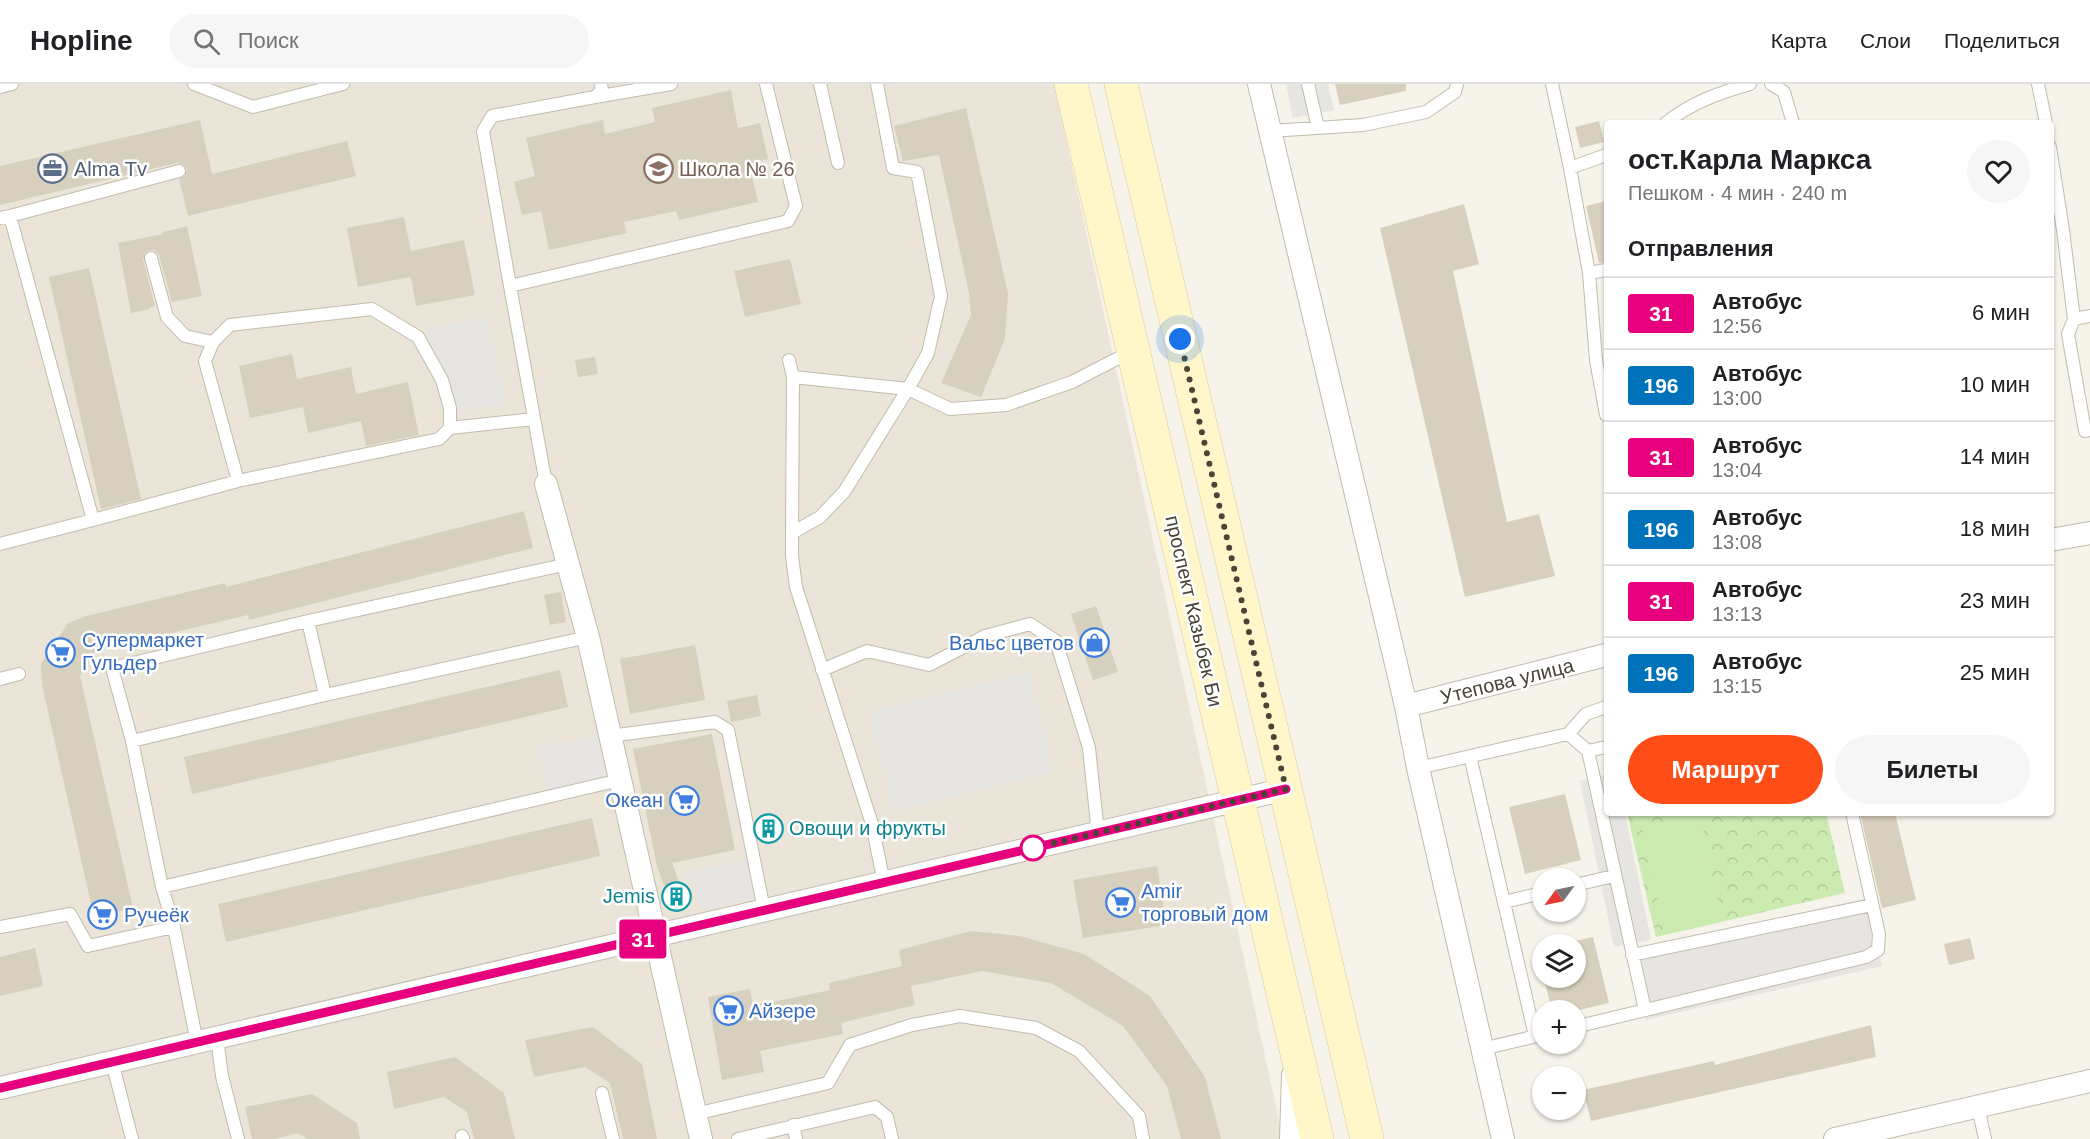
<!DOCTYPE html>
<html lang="ru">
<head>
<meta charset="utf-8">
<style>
  body { margin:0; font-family:Helvetica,sans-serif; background:#f6f6f6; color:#202124; height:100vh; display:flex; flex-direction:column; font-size:22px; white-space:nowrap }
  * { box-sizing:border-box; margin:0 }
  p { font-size:20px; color:#757577 }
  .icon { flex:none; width:33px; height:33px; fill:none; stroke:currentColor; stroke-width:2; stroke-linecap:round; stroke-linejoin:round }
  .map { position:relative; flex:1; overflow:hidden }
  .details { position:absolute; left:1604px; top:36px; width:450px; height:696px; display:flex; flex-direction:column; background:#fff; border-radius:6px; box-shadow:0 2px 4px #0004 }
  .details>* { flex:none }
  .badge { padding:0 12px; border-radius:4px; font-size:21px; line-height:39px }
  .needle { width:39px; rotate:237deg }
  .fabs { position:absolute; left:1532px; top:784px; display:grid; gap:12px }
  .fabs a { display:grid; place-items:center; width:54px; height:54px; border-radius:50%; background:#fff; box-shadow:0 2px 4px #0004; font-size:30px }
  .you { position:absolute; width:30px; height:30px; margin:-15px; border:4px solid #fff; border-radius:50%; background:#1a73e8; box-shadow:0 0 0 9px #1a73e833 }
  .map>.badge { position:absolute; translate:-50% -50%; box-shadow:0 0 0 3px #fff }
  h2 { padding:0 24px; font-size:22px; line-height:54px }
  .round { display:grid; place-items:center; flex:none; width:63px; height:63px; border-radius:32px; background:#f6f6f6 }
  .head { display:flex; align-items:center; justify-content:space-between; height:102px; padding:0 24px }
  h1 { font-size:28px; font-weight:800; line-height:45px }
  .action { display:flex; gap:12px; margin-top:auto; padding:12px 24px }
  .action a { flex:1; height:69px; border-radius:36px; background:#ff4d17; color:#fff; font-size:24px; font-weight:800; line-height:69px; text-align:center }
  .action a+a { background:#f6f6f6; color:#202124 }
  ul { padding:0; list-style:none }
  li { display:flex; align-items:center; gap:18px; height:72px; padding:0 24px; border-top:2px solid #e0e0e0 }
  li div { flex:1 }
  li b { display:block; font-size:22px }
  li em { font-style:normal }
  li .badge { min-width:66px; font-weight:700; text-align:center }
  header { display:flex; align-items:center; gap:36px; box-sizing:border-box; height:84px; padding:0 30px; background:#fff; border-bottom:2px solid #e0e0e0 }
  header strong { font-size:28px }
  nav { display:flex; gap:33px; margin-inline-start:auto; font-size:21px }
  .search { width:420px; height:54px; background:#f6f6f6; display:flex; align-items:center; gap:15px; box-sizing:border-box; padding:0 21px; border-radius:33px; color:#757577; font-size:22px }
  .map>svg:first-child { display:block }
  .residential { fill:#eae5d8 }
  .park { fill:url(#park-crowns) }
  .garden { fill:#ccebb1 }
  .parking { fill:#e7e5e1 }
  .building { fill:#d8d0be }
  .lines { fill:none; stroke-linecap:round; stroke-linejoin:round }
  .lane-casing { stroke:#c2bcac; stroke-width:14 }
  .street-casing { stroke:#c2bcac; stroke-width:24 }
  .secondary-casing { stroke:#d7cb98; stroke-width:34 }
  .lane { stroke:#fff; stroke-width:12 }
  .street { stroke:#fff; stroke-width:22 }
  .secondary { stroke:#fff7ca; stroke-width:33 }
  .line-casing { stroke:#fff; stroke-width:14 }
  .line { stroke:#e6007e; stroke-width:9 }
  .walk { stroke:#4a4437; stroke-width:6; stroke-dasharray:0 10.8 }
  .stop-dot { fill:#fff; stroke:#e6007e; stroke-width:3 }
  .labels { text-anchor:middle; stroke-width:5; stroke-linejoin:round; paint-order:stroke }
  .service-label { font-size:20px; fill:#4e5e75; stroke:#fff; text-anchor:start }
  .education-label { font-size:20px; fill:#785e54; stroke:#fff; text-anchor:start }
  .street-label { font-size:20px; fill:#4a4437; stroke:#fff }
  .shop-label { font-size:20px; fill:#366cbe; stroke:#fff; text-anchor:start }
  .culture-label { font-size:20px; fill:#0d838f; stroke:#fff; text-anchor:start }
</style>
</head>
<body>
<header>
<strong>Hopline</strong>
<div class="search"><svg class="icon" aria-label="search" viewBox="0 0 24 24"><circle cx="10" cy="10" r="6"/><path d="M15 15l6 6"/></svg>Поиск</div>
<nav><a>Карта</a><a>Слои</a><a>Поделиться</a></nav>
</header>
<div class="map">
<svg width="2090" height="1055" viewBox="0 0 2090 1055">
  <defs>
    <pattern id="park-crowns" width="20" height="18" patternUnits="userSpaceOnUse" patternTransform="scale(1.5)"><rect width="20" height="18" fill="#ccebb1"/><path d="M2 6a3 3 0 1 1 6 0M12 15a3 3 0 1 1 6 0" fill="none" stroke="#b1cb99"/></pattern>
  </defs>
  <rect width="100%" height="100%" fill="#f5f3ea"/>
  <path class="residential" d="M0 0H1054L1283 1055H0Z"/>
  <path class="park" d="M1627 729H1826L1845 809 1656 853Z"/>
  <path class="garden" d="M1700 729 1722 838 1665 850 1642 742Z"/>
  <path class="parking" d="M1286 0H1328L1334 26 1293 34Z
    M489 234 504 320 442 330 427 244Z
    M1029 588 1054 687 893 726 869 628Z
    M597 652 606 696 547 707 539 663Z
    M1606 691V729H1625L1651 856 1614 863 1580 697Z
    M745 775 754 815 700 826 689 788Z
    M1867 814 1882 882 1646 936 1631 867Z"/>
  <path class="building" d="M1335 0H1406V7L1340 21Z
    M731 6 738 44 760 39 768 75 749 80 758 118 679 136 676 127 624 138 627 149 549 166 541 127 522 131 514 98 535 92 526 54 603 36 605 50 655 38 652 24Z
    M966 24 1008 209 1005 255 981 313 941 299 971 231 969 209 939 71 903 77 894 42Z
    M200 36 212 90 347 57 356 92 188 132 179 95 185 92 187 85 184 81 177 79 0 121V82Z
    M1599 37 1604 58 1580 64 1575 43Z
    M1606 117V178L1599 179 1586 122Z
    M1464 120 1479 180 1453 187 1507 438 1539 430 1555 492 1465 513 1380 144Z
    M404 133 411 167 464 156 475 211 416 222 411 193 358 203 347 144Z
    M187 142 202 212 172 218 159 171 154 166H149L145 169 143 176 155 222 150 223V225L131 229 118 159 163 150V148Z
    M790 175 801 220 745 233 734 187Z
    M89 184 141 415 101 425 49 193Z
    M292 270 297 295 351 283 356 310 408 298 419 351 366 362 361 337 308 349 303 323 250 334 239 282Z
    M595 273 598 290 578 293 575 276Z
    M524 427 533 464 249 536 248 531 95 567 80 592 133 824 94 833 42 601 41 580 68 539 86 532 225 499 226 503Z
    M561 508 566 538 550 541 544 511Z
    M1096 522 1118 588 1093 596 1071 530Z
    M695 561 705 616 630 630 620 575Z
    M560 586 568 623 192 710 184 673Z
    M757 611 761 632 731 638 727 617Z
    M712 650 735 766 672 779 687 820 672 825 657 782 633 665Z
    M1565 710 1581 776 1525 790 1509 723Z
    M1860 729H1895L1916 816 1882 824Z
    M592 734 600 772 226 858 218 820Z
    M1157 782 1167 841 1083 854 1073 796Z
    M971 847 1020 852 1084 870 1150 912 1205 993 1221 1055H1181L1167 1002 1123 942 1051 899 982 887 911 902 915 921 841 939 843 950 760 967 764 988 722 996 708 913 750 905 753 922 830 906 829 899 902 882 899 866Z
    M1593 853 1609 919 1575 927H1552L1544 894H1575V857Z
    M1970 854 1975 875 1949 881 1944 860Z
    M35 864 43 902 0 912V873Z
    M1871 941 1876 973 1591 1037 1583 1006 1714 977 1715 981Z
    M593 943 642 980 657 1055H623L610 999 585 983 534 993 525 956Z
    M455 973 504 1009 515 1055H474L467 1028 444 1013 394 1025 387 988Z
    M312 1010 357 1039 360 1055H307L298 1049 275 1055H252L245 1023Z"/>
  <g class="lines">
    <defs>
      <path id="lane" d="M194 0 253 23 343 0
        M820 0 838 79
        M877 0 893 84 917 88 941 212 928 269 908 305 844 408 820 433 792 449V472L796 503 872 740 884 799
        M1308 0 1318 44
        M1552 0 1570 84
        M1771 0 1784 8 1793 39
        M2038 0 2046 39
        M0 3 12 0
        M595 13 671 0
        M1666 39C1692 18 1719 9 1750 0
        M1269 47 1363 41 1426 28 1455 8 1457 0
        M2050 63 2063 146 2074 235
        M1606 71 1570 84 1589 189 1596 276 1606 331
        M10 132 179 87
        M0 134 10 132 93 436 0 460
        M151 174 167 233 185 252 213 258
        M1589 189 1606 186
        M510 202 483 47 492 32 595 13 602 6 601 0
        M2090 232 2074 235 2068 250 2085 347 2090 346
        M789 276 793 293 792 449
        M793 293 908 305 950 325 1006 321 1072 298 1132 267
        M450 344 534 335
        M546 400 510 202 788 137 796 122 766 0
        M93 436 238 397 439 355 450 344V324L442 296 418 253 372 225 230 241 213 258 205 277 238 397
        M308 537 325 611
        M822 586 867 567 929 581 985 552 1030 540 1056 557 1089 664 1098 749
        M0 595 19 590
        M1568 650 1588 667 1645 926
        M610 652 715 638 728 646 764 826
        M132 657 325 611 588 553
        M1588 667 1606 663
        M1470 672 1535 952
        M1418 684 1568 650 1586 630 1606 623
        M1575 801 1614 792
        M162 803 620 696
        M1504 818 1542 809
        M0 843 70 830 88 862 174 843
        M1632 871 1872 821
        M1575 943 1866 873 1878 866 1879 850 1852 729
        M217 954 222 992 238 1055
        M197 959 174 843 162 803 132 657 112 584 308 537 568 480
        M1482 965 1541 951
        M112 978 132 1055
        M602 1009 613 1055
        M1978 1023 1985 1055
        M695 1030 828 999 850 961 912 941 960 932 1036 944 1079 967 1139 1032 1143 1055
        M793 1041 796 1055
        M462 1052 463 1055
        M738 1055 875 1023 887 1033 892 1055"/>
      <path id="street" d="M1259 0 1406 622 1418 684 1503 1055
        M546 400 588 553 701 1055
        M2050 456 2090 449
        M1406 622 1606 571
        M0 1004 1286 705
        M1291 1055 1293 991
        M1835 1055 2090 997"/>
      <path id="secondary" d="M1071 0 1317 1055
        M1121 0 1367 1055"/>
    </defs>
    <use href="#lane" class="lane-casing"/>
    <use href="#street" class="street-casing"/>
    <use href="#secondary" class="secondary-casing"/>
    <use href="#lane" class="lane"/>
    <use href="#street" class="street"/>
    <use href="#secondary" class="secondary"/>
  </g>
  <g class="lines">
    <defs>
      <path id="line" d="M0 1004 1286 705"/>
    </defs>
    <use href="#line" class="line-casing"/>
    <use href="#line" class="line"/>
    <path class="walk" d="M1033 764 1286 705 1180 255"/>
  </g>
  <defs>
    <symbol id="office-ring" viewBox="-11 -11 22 22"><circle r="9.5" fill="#fff" stroke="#5c6f8a" stroke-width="1.5"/><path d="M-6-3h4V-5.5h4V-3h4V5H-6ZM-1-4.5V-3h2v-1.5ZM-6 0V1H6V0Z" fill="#5c6f8a"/></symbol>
    <symbol id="school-ring" viewBox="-11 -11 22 22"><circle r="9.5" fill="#fff" stroke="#8d6e63" stroke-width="1.5"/><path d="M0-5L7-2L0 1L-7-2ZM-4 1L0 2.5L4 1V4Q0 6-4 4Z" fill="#8d6e63"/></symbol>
    <symbol id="shop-ring" viewBox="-11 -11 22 22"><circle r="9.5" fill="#fff" stroke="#3f7fe0" stroke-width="1.5"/><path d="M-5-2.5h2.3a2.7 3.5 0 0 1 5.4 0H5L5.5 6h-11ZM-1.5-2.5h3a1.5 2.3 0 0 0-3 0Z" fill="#3f7fe0"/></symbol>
    <symbol id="supermarket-ring" viewBox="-11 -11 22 22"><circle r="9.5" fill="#fff" stroke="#3f7fe0" stroke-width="1.5"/><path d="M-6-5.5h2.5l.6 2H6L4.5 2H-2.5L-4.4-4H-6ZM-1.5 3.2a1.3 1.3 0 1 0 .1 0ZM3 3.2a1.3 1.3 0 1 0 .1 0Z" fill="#3f7fe0"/></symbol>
    <symbol id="building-ring" viewBox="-11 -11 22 22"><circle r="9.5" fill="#fff" stroke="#0f9aa8" stroke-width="1.5"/><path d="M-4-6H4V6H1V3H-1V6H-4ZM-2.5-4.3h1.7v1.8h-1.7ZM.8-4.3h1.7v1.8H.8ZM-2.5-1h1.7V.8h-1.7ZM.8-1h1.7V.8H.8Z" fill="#0f9aa8"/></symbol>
  </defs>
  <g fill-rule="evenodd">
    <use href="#office-ring" x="36" y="68" width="33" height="33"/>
    <use href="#school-ring" x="642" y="68" width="33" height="33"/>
    <use href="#shop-ring" x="1078" y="542" width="33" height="33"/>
    <use href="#supermarket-ring" x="44" y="552" width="33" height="33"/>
    <use href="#supermarket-ring" x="668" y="700" width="33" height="33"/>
    <use href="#building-ring" x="752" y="728" width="33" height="33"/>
    <use href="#building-ring" x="660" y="796" width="33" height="33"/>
    <use href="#supermarket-ring" x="1104" y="802" width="33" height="33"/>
    <use href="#supermarket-ring" x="86" y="814" width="33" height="33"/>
    <use href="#supermarket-ring" x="712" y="910" width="33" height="33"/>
  </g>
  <circle class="stop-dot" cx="1033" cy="764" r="12"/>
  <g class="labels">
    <g class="service-label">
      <text x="74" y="92">Alma Tv</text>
    </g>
    <g class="education-label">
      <text x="679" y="92">Школа № 26</text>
    </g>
    <g class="street-label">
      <text transform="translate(1194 527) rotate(77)" y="7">проспект Казыбек Би</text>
      <text transform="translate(1507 597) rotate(-14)" y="7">Утепова улица</text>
    </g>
    <g class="shop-label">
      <text x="82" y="563">Супермаркет<tspan x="82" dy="23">Гульдер</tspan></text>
      <text x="1074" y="566" text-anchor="end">Вальс цветов</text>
      <text x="663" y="723" text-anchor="end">Океан</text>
      <text x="1141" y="814">Amir<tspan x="1141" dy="23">торговый дом</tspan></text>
      <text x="124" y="838">Ручеёк</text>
      <text x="749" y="934">Айзере</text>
    </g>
    <g class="culture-label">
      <text x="789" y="751">Овощи и фрукты</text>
      <text x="655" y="819" text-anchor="end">Jemis</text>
    </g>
  </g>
</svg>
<div class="fabs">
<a><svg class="needle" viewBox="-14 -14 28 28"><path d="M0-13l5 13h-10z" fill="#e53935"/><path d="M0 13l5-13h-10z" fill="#757577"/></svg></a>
<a><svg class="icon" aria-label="layers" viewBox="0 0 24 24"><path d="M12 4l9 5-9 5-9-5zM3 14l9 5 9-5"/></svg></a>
<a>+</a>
<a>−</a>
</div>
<div class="you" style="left:1180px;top:255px"></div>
<b class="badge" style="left:643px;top:855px;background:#e6007e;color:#fff">31</b>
<section class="details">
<div class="head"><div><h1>ост.Карла Маркса</h1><p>Пешком · 4 мин · 240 m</p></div><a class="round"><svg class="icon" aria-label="heart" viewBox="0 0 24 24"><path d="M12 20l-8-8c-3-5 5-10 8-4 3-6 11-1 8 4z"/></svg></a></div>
<h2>Отправления</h2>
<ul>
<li><span class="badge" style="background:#e6007e;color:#fff">31</span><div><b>Автобус</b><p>12:56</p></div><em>6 мин</em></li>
<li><span class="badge" style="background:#0072bc;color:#fff">196</span><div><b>Автобус</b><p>13:00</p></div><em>10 мин</em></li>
<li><span class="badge" style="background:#e6007e;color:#fff">31</span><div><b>Автобус</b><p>13:04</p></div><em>14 мин</em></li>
<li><span class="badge" style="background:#0072bc;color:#fff">196</span><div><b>Автобус</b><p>13:08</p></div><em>18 мин</em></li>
<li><span class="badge" style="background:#e6007e;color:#fff">31</span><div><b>Автобус</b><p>13:13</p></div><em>23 мин</em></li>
<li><span class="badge" style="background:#0072bc;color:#fff">196</span><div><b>Автобус</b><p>13:15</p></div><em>25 мин</em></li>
</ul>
<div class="action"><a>Маршрут</a><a>Билеты</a></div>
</section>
</div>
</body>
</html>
